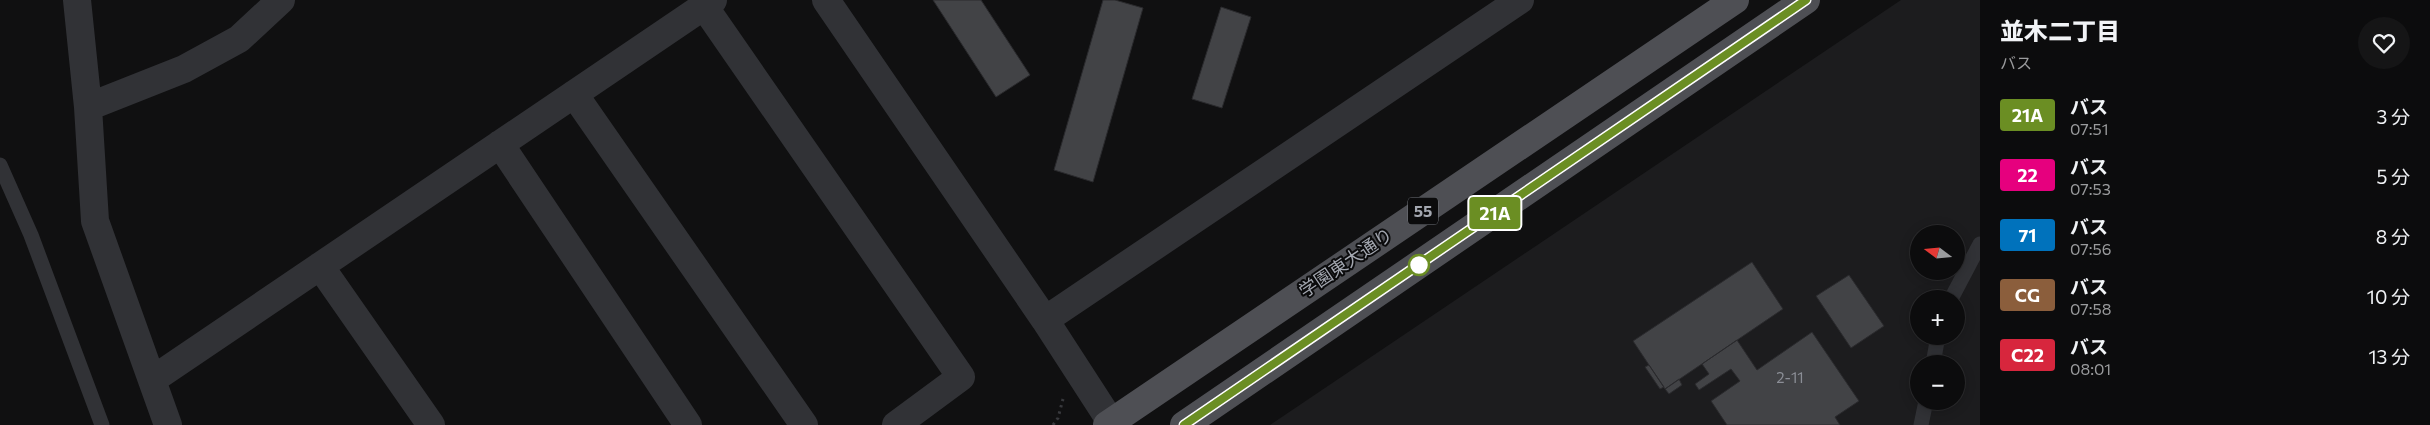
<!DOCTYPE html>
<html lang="ja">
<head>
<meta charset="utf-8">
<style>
  body { margin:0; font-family:Commissioner,"Noto Sans JP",sans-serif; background:#151516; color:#f1f3f6; height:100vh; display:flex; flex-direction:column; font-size:19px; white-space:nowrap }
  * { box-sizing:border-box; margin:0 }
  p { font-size:16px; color:#9a9b9d }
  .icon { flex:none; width:28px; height:28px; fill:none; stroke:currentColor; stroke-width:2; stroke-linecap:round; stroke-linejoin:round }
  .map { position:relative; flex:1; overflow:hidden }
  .details { display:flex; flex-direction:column; background:#0c0c0d; width:450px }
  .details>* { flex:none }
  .badge { padding:0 10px; border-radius:4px; font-size:18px; line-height:32px }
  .needle { width:32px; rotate:286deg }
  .controls { position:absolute; left:1910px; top:225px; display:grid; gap:10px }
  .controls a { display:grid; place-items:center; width:55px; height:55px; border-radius:50%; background:#0c0c0d; box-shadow:0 2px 12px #0003,0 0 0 1px #2c2c2e; font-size:25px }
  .map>.badge { position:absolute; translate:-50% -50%; box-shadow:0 0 0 2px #fff }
  .round { display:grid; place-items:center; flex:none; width:52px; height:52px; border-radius:26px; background:#151516 }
  .overview { display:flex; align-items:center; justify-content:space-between; height:85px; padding:0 20px }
  h1 { font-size:24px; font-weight:800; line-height:38px }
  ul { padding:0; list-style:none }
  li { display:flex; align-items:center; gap:15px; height:60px; padding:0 20px }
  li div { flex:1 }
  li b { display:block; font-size:19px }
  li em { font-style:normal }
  li .badge { min-width:55px; font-weight:700; text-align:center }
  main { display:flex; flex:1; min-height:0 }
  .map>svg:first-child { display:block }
  .built { fill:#1c1c1e; fill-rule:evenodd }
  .building { fill:#424346; stroke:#2a2a2d }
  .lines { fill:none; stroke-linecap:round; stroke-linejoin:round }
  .path { stroke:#38393d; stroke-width:3; stroke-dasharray:2.5 4; stroke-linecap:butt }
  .service { stroke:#313236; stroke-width:15 }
  .minor { stroke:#313236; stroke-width:28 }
  .tertiary { stroke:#313236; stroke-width:28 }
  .primary { stroke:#4e4f54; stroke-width:28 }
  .line-casing { stroke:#fff; stroke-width:11 }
  .line { stroke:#6b8e23; stroke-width:8 }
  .stop-dot { fill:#fff; stroke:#6b8e23; stroke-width:2.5 }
  .labels { text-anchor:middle; stroke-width:4; stroke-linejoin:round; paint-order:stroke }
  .number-label { font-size:15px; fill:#8b8e96 }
  .shield { fill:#0b0b0c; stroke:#75787f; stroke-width:1 }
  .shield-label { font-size:16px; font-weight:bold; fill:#a3a7b0 }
  .street-label { font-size:18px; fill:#a3a7b0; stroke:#0b0b0c }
</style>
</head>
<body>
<main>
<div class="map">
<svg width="1980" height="425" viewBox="0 0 1980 425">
  <rect width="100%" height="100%" fill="#101011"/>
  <path class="built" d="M1901 0H1980V425H1270ZM1919 234H1956V271H1919ZM1919 299H1956V336H1919ZM1919 364H1956V401H1919Z"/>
  <path class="building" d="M933 0H981L1030 75 996 97Z
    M1103 0H1115L1143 8 1093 182 1054 170Z
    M1221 7 1251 17 1222 108 1192 99Z
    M1752 262 1783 309 1665 389 1633 341Z
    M1849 275 1884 326 1851 348 1816 296Z
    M1812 332 1859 401 1835 417 1840 425H1727L1711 401 1740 381 1731 369 1699 390 1695 384 1709 374 1702 364 1737 340 1757 370Z
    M1649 365 1664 387 1660 389 1645 367Z
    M1679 379 1682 385 1669 394 1665 389Z"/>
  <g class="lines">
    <path class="path" d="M1053 425 1058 418 1063 399"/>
    <path class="service" d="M0 165 31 235 102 425
      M1951 299 1980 244
      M1933 364 1938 336
      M1921 425 1926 401"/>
    <path class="minor" d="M77 0 88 107 95 221 168 425
      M704 6 961 377 896 425
      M574 94 804 425
      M88 107 184 69 239 39 281 0
      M500 144 688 425
      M320 266 431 425
      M152 380 713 0"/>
    <path class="tertiary" d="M826 0 1045 320 1113 425
      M1045 320 1520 0"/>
    <path class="primary" d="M1107 425 1735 0
      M1184 425 1806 0"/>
  </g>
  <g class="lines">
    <defs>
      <path id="line" d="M1184 425 1806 0"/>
    </defs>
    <use href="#line" class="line-casing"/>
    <use href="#line" class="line"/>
  </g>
  <circle class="stop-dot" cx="1419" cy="265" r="10"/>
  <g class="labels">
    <g class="number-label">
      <text x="1790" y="383">2-11</text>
    </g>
    <rect class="shield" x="1408" y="197.5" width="30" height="27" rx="4"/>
    <g class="shield-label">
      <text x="1423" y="217">55</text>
    </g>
    <g class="street-label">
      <text transform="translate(1346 263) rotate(-34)" y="6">学園東大通り</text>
    </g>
  </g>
</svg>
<div class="controls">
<a><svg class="needle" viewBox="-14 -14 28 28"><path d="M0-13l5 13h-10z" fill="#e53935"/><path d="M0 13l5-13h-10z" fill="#9a9b9d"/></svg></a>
<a>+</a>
<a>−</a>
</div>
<b class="badge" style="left:1495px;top:213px;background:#6b8e23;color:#fff">21A</b>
</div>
<section class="details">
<div class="overview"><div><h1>並木二丁目</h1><p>バス</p></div><a class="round"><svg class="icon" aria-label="heart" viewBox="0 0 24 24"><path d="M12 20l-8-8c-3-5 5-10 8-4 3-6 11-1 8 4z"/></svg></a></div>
<ul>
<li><span class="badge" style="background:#6b8e23;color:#fff">21A</span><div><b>バス</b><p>07:51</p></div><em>3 分</em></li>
<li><span class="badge" style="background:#e6007e;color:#fff">22</span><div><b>バス</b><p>07:53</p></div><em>5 分</em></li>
<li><span class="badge" style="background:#0072bc;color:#fff">71</span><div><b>バス</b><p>07:56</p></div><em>8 分</em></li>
<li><span class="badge" style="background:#8b5e3c;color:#fff">CG</span><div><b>バス</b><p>07:58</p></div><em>10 分</em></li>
<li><span class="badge" style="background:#d7263d;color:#fff">C22</span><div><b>バス</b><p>08:01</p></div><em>13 分</em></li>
</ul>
</section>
</main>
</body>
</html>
